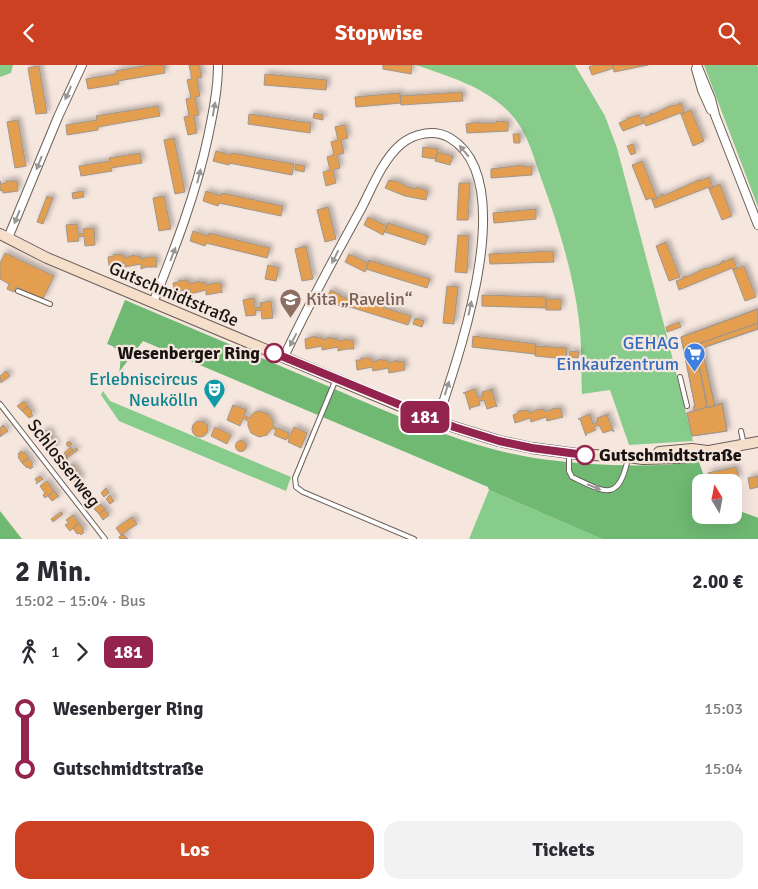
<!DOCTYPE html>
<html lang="de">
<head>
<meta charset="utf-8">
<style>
  body { margin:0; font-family:Signika,sans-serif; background:#f2f2f3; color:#2b2b33; height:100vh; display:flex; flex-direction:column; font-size:19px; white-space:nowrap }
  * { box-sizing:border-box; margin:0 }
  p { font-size:16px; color:#7c7c81 }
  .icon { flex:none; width:28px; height:28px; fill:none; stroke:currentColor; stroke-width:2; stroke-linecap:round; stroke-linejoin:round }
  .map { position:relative; height:474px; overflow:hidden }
  .sheet { display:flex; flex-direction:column; background:#fff; flex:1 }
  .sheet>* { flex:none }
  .badge { padding:0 10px; border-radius:8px; font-size:18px; line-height:32px }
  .needle { width:32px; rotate:350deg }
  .buttons { position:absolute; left:692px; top:409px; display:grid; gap:10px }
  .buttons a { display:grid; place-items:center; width:50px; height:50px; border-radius:10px; background:#fff; box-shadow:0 5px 20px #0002; font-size:25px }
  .map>.badge { position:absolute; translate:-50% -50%; box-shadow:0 0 0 2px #fff }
  .legs { display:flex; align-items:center; gap:8px; height:55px; padding:0 15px; font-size:16px }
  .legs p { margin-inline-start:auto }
  .overview { display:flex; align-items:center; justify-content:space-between; height:85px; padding:0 15px }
  h1 { font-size:28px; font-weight:700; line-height:38px }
  .primary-button { display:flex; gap:10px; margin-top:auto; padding:10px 15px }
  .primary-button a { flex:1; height:58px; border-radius:15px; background:#cc4122; color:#fff; font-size:20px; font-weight:700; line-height:58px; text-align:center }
  .primary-button a+a { background:#f2f2f3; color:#2b2b33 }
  ul { padding:0 15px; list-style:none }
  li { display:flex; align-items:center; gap:18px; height:60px; font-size:19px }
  li i { display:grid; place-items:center; width:8px; height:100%; margin:0 6px; background:currentColor }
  li i::after { content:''; width:12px; height:12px; margin:-6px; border:4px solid; border-radius:50%; background:#fff }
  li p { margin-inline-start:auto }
  li:first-child i { background:linear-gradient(#0000 50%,currentColor 0) }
  li:last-child i { background:linear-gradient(currentColor 50%,#0000 0) }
  header { display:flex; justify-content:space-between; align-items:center; height:65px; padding:0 15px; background:#cc4122; color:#fff; font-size:22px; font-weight:700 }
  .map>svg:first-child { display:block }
  .green { fill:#87cc8a }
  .forest { fill:#6fb973 }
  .building { fill:#e39f4f; stroke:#a0968c; filter:url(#shadow) }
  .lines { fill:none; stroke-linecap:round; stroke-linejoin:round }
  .lane-casing { stroke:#6c6059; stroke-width:6 }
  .street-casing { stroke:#6c6059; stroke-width:10 }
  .secondary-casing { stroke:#6c6059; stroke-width:12 }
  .lane { stroke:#fff; stroke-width:4 }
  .street { stroke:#fff; stroke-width:8 }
  .secondary { stroke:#f6dfca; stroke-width:10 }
  .oneway { fill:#989594 }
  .line-1-casing { stroke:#fff; stroke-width:11 }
  .line-1 { stroke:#94244d; stroke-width:8 }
  .stop-1-dot { fill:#fff; stroke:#94244d; stroke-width:2.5 }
  .labels { text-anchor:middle; stroke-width:4.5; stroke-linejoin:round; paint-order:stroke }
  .street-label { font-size:18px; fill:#191411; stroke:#f5e6de }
  .education-label { font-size:18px; fill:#785e54; stroke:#f5e6de; text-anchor:start }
  .shop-label { font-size:18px; fill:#366cbe; stroke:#f5e6de; text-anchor:end }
  .stop-label { font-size:18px; font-weight:bold; fill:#191411; stroke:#f5e6de; text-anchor:end }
  .culture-label { font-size:18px; fill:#0d838f; stroke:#f5e6de; text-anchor:end }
</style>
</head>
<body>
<header><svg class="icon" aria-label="back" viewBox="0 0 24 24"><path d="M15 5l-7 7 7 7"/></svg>Stopwise<svg class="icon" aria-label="search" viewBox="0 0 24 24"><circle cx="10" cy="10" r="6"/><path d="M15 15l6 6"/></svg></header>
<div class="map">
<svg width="758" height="474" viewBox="0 0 758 474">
  <defs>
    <filter id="shadow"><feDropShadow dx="3" dy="-3" stdDeviation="2.5" flood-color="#0004"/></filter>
  </defs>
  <rect width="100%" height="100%" fill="#f5e6de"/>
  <path class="green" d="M0 0H13L11 8 0 12V28Z
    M416 0H575L605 51 617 83 667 271 693 376 629 380 610 325 582 329C581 305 582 280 579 256 573 207 558 159 541 113 533 89 526 63 507 45 483 21 447 11 416 0Z
    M704 0H757L758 3V142Z
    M103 326 110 336 291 412 286 426 119 356 101 330Z
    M489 425 602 474H469Z"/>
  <path class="forest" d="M125 235C191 263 257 291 323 319 390 348 469 384 541 394 593 401 647 403 699 397L706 417 701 418V450H734V444L756 452 758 453V474H602L489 425 488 422 143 276 119 307C122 294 121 283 107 279Z
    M0 446 22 474H0Z"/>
  <path class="building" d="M149 0H164L165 8 118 16 119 19 88 24 86 14 116 9V6Z
    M189 0H199L202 12 197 13 200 31 195 32 199 50 194 51 197 68 188 70 184 52 189 51 186 34 191 33 187 15 192 14Z
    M383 0H412L411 9 383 4Z
    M594 0H613L614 3 592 10 589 2Z
    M613 0H648L614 7Z
    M39 1 47 48 36 49 28 3Z
    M265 9 327 15 326 25 264 20Z
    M462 27 463 36 401 40 400 31Z
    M400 28 401 38 356 42 355 32Z
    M681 38 685 48 681 49 680 48 646 61 642 53 651 50 650 48 653 49 672 40 673 41Z
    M158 41 160 51 98 62V65L67 70 66 60 97 55 96 51Z
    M691 45 704 76 693 81 681 49Z
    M314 48 323 50V55L313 53Z
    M249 49 311 58 310 68 248 59Z
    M639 50 644 58 623 66 619 58 628 54 627 53Z
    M18 55 26 101 15 103 7 57Z
    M496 56 508 57V66L467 68 466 59 478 57V58H496Z
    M345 60 348 73 341 75 344 88 337 90 340 103 333 105 336 118 326 121 323 107 330 105 327 92 334 90 331 77 338 75 335 62Z
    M513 69H520V78H514Z
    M174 73 185 127 175 129 164 75Z
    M633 79 636 88 631 90 627 81Z
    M423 82 438 84 436 94 422 92Z
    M216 86 231 90 232 88 294 99 292 110 229 98V100L213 96Z
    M438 87 453 91 450 100 435 96Z
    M140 88 142 98 111 103 112 106 81 111 79 101 110 96 109 93Z
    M642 96 657 133 652 135 651 133 646 135 632 100Z
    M296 99 305 101 304 107 295 105Z
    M523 100V102L532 101V110L491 113V104Z
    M709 112 713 122 709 124V122L655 143 652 135 660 132V130L663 129V131L701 114V116Z
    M389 115 399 117 408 122 416 124 417 122 428 126 426 135 405 131 385 123Z
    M0 116 1 119 6 118V116H17L18 126 3 128 2 125 0 126Z
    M459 118H470L468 155H457Z
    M720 119 732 151 722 155 709 124Z
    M83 126 84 132 73 134 72 128Z
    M206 126 221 131 222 128 283 141 281 151 219 138 218 141 203 136Z
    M47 131 53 133 43 159 37 157Z
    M164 131 171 164 159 166 153 133Z
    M328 142 336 174 325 177 317 145Z
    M536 144V154L494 158 493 148Z
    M368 152 387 161 383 170 364 160Z
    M388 158 428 171 425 180 385 167Z
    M77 159 78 169 84 168 83 164 94 163 95 180 85 181 84 171 78 172 79 176 68 177 66 160Z
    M193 166 208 171 209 168 270 183 267 193 206 178 205 181 190 176Z
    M458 170 469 171 467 208 455 207Z
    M666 177 680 212 669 216 656 181Z
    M306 181 313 214 302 216 295 184Z
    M553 186 554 197 490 199 489 189Z
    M5 188 54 211 43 234 16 222 14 227 7 224 9 219 0 214V198Z
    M114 189 124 190 125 193 134 190 135 191H140L141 194 146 193 145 192H156L157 202H146L141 204V199L125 202V198L109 201 108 192 114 191Z
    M349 189 368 198 365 207 345 197Z
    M733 193 737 203 733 205 732 203 679 225 676 216 684 213 683 212 686 211 687 212 705 203 706 204 722 198 721 197 724 195V197Z
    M369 195 430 214 427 223 366 204Z
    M268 200 279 203 276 216 265 214Z
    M744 201 756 232 745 236 733 205Z
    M179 215 189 216 190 219 199 216 200 218 205 217 206 220 211 219V218H221L222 228V227L206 230V225L190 229V224L175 227 173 218 179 217Z
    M447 221 458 222 454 259 443 258Z
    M331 225 349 235 346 244 326 234Z
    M482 230 546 232V243L482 241Z
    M350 232 411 251 408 260 347 241Z
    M254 233 255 243 261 242 260 238 271 236 273 253 262 254 261 245 255 246 256 250 246 251 243 235Z
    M546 234H561V245H546Z
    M758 244V264L702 283 715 341 722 338 727 366 692 371 687 348 694 346V341H695L681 272Z
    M758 244V258L695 280 707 338 706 339V342L694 346V341H695L681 272Z
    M415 253 424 256 422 262 413 259Z
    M679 257 681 262 667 267 666 262Z
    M758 258V264L702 283 715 341 707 343 695 280Z
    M316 271V273L321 272 322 275 331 272 332 274 337 273 338 276 347 274V275H353L354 284H346L338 286V282L322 285V281L306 284 305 274Z
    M473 271 536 279 535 289 472 282Z
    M536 281 567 283 566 294 535 291Z
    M570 286 579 287 578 293 569 292Z
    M361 293H371L372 297 382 294V295H388V298L398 295V297L404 296 405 305 389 308 388 303 373 306 372 302 357 305 356 295H361Z
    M6 306 10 311 1 318 0 311Z
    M209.5 326a5.5 5.5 0 1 1 11 0a5.5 5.5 0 1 1-11 0Z
    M475 324 478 333 483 331 482 327 493 324 492 325 497 342 496 341 487 344 484 335 479 336 480 340 470 343V345L465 328H463Z
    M24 336 28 341 22 346 17 341Z
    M722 338 727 366 692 371 687 348Z
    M233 340 247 345 244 350 249 353 255 347 259 346 268 349 273 356V361L289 368 288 370 290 371 294 362 307 368 301 383 288 377 289 374 287 373 286 375 274 370 276 365 272 363 267 370 259 372 251 368 248 361V356L243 353 240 361 227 355Z
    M28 341 32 347 31 348 33 351 29 353 22 346Z
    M555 343V344L560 343 563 352 547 356 546 352 531 357 530 353 515 358 513 350 518 348V346L528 345 529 348 539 344V345L544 344 545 347Z
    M590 349 593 359 598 357 597 353 609 349 607 350 614 367 612 365 603 368 599 360 594 362 596 365 586 369V371L580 354H578Z
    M192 364a8 8 0 1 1 16 0a8 8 0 1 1-16 0Z
    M3 360 8 366 0 372V363Z
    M215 362 231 370 227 379 211 371Z
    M46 365 47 367 50 366 52 368 50 370 53 374 47 379 39 370Z
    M53 374 57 380 51 385 47 379Z
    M235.5 381a5.5 5.5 0 1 1 11 0a5.5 5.5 0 1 1-11 0Z
    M66.5 379a2.5 2.5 0 1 1 5 0a2.5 2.5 0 1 1-5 0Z
    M71 382 73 385 66 391 64 388Z
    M76 383 78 385 67 393 66 391Z
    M21 386 22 388 24 387 29 393 22 398 18 392 19 391 18 389Z
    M66 391 68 394 64 398 61 394Z
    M28 393 33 399 31 400 33 402 30 404 28 402 27 403 22 398Z
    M71 399 73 401 74 400 78 408 71 413 65 404Z
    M736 402 739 413 710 418 708 408Z
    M78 408 82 413 76 418 71 413Z
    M40 411 43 414 36 419 37 417 35 414Z
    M758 411V422L750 424 748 413Z
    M47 416 54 426 45 433 43 430 45 428 40 421Z
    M106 423 109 428 104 432 101 428Z
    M54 426 59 431 52 436 48 431Z
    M110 430 114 436 110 439 106 434Z
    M100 439 105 444 99 449 94 444Z
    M105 444 109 450 103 455 99 449Z
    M61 447 63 449 53 457 51 454Z
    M73 450 79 458 70 466 65 460 69 458 66 455Z
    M132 452 137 459 121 470 116 463Z
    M79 458 84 464 82 465 84 467 81 470 79 468 77 469 73 463Z
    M123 469 128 474H120L119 472Z"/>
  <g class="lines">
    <defs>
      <path id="lane" d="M18 226 50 239
        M680 312 687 341
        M336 314 295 413 296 422 303 427 414 474
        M0 339 105 474
        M741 366 744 380
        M569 388V406L572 412C606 428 619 437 628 393"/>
      <path id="street" d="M697 0 711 34 715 50 758 160
        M696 4 702 25 711 45
        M8 173 58 52 82 0
        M153 238C175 183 196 129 208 72 213 48 218 24 218 0
        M284 292C307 242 334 193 361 144 372 123 382 96 400 80 414 68 434 64 450 73 522 116 457 295 437 356"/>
      <path id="secondary" d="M0 169 47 193 400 341 454 362 499 376 532 383 577 389 628 392 643 394 679 393 698 391 709 386 758 377
        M659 387 692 384 707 386"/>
    </defs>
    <use href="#lane" class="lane-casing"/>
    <use href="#street" class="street-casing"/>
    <use href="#secondary" class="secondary-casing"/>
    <use href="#lane" class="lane"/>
    <use href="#street" class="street"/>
    <use href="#secondary" class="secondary"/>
  </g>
  <defs><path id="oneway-solid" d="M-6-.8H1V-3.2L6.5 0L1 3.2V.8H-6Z" transform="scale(1.25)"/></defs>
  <g class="oneway">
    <use href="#oneway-solid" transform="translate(68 28) rotate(114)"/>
    <use href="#oneway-solid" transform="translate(214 44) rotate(-80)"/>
    <use href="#oneway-solid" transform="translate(464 86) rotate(-130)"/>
    <use href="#oneway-solid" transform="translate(39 98) rotate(112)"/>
    <use href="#oneway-solid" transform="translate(199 111) rotate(-76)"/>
    <use href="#oneway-solid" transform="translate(17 152) rotate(112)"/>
    <use href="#oneway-solid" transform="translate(173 189) rotate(-69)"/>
    <use href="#oneway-solid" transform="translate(335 192) rotate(117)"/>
    <use href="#oneway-solid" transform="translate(470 243) rotate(-78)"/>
    <use href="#oneway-solid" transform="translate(293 275) rotate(118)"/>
    <use href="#oneway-solid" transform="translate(447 323) rotate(-72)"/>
    <use href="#oneway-solid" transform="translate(594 422) rotate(23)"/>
  </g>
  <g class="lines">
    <defs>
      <path id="line-1" d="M274 288 454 362 499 376 532 383 585 390"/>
    </defs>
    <use href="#line-1" class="line-1-casing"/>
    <use href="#line-1" class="line-1"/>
  </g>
  <defs>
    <symbol id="school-pin" viewBox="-11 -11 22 30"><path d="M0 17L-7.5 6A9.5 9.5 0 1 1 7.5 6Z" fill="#8d6e63" stroke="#f5e6de"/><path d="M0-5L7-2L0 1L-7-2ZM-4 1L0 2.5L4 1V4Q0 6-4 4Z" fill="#fff"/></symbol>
    <symbol id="supermarket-pin" viewBox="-11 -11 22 30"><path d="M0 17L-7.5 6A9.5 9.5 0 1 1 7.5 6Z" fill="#3f7fe0" stroke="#f5e6de"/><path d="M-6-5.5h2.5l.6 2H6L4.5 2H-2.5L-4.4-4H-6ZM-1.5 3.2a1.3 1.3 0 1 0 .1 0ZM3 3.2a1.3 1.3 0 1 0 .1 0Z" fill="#fff"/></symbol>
    <symbol id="theatre-pin" viewBox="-11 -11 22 30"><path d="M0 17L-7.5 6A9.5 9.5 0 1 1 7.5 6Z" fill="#0f9aa8" stroke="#f5e6de"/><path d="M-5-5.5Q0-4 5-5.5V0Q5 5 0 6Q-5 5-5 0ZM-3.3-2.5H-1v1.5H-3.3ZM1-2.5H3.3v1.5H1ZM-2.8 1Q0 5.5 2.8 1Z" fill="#fff"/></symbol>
  </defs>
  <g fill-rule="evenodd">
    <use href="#school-pin" x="278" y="222" width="25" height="34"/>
    <use href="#supermarket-pin" x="682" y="276" width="25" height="34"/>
    <use href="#theatre-pin" x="202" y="312" width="25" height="34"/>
  </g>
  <g class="stop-1-dot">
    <circle cx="274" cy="288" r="9"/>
    <circle cx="585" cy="390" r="9"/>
  </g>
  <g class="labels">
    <g class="street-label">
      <text transform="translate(174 229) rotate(23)" y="6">Gutschmidtstraße</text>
      <text transform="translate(64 398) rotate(52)" y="6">Schlosserweg</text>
    </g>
    <g class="education-label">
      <text x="306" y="240">Kita „Ravelin“</text>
    </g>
    <g class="shop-label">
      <text x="679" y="284">GEHAG<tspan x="679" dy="21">Einkaufzentrum</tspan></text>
    </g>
    <g class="stop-label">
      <text x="260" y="294">Wesenberger Ring</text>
      <text x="599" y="396" text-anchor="start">Gutschmidtstraße</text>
    </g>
    <g class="culture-label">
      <text x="198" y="320">Erlebniscircus<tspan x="198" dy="21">Neukölln</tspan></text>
    </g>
  </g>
</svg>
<div class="buttons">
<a><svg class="needle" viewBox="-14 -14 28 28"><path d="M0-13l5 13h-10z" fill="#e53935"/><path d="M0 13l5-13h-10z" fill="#7c7c81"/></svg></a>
</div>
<b class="badge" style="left:425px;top:352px;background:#94244d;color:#fff">181</b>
</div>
<section class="sheet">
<div class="overview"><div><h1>2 Min.</h1><p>15:02 – 15:04 · Bus</p></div><b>2.00 €</b></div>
<div class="legs"><svg class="icon" aria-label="walk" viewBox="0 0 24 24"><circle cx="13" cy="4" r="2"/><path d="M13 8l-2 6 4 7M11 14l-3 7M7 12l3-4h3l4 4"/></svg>1<svg class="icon" aria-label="forward" viewBox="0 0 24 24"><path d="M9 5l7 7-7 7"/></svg><b class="badge" style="background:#94244d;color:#fff">181</b></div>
<ul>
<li><i style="color:#94244d"></i><b>Wesenberger Ring</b><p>15:03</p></li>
<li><i style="color:#94244d"></i><b>Gutschmidtstraße</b><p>15:04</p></li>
</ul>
<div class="primary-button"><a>Los</a><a>Tickets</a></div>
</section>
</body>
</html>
